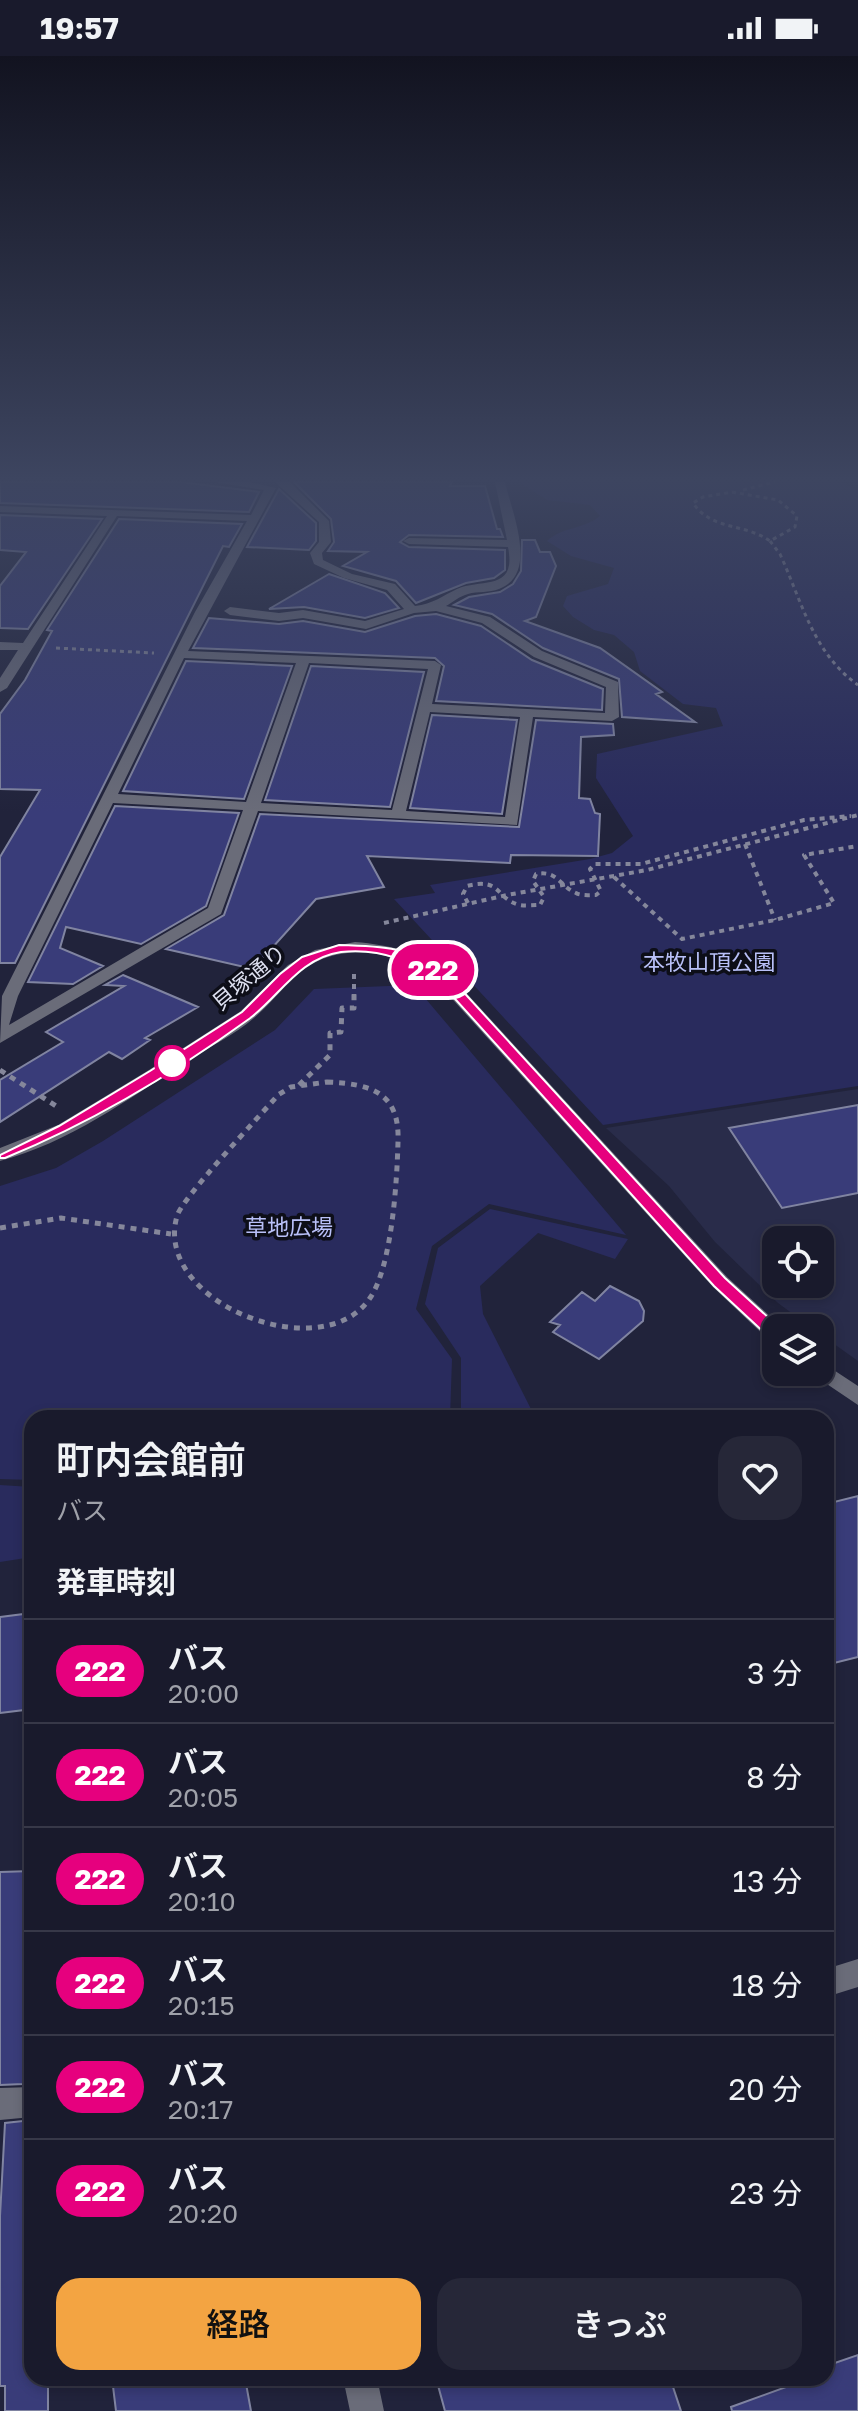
<!DOCTYPE html>
<html lang="ja">
<head>
<meta charset="utf-8">
<style>
  body { margin:0; font-family:"Golos Text","Noto Sans JP",sans-serif; background:#262738; color:#f1f3f6; height:100vh; display:flex; flex-direction:column; font-size:30px; white-space:nowrap }
  * { box-sizing:border-box; margin:0 }
  p { font-size:26px; color:#9fa1a9 }
  .icon { flex:none; width:44px; height:44px; fill:none; stroke:currentColor; stroke-width:2; stroke-linecap:round; stroke-linejoin:round }
  .map { position:relative; flex:1; overflow:hidden }
  .sheet { position:absolute; left:24px; top:1354px; width:810px; height:976px; display:flex; flex-direction:column; background:#191a2c; border-radius:24px; box-shadow:0 4px 12px #0003,0 0 0 2px #373848 }
  .sheet>* { flex:none }
  .badge { padding:0 16px; border-radius:26px; font-size:28px; line-height:52px }
  .fabs { position:absolute; left:762px; top:1170px; display:grid; gap:16px }
  .fabs a { display:grid; place-items:center; width:72px; height:72px; border-radius:16px; background:#191a2c; box-shadow:0 4px 12px #0003,0 0 0 2px #373848; font-size:40px }
  .map>.badge { position:absolute; translate:-50% -50%; box-shadow:0 0 0 4px #fff }
  h2 { padding:0 32px; font-size:30px; line-height:72px }
  .round { display:grid; place-items:center; flex:none; width:84px; height:84px; border-radius:24px; background:#262738 }
  .head { display:flex; align-items:center; justify-content:space-between; height:136px; padding:0 32px }
  h1 { font-size:38px; font-weight:600; line-height:60px }
  .primary-button { display:flex; gap:16px; margin-top:auto; padding:16px 32px }
  .primary-button a { flex:1; height:92px; border-radius:24px; background:#f3a442; color:#111; font-size:32px; font-weight:600; line-height:92px; text-align:center }
  .primary-button a+a { background:#262738; color:#f1f3f6 }
  ul { padding:0; list-style:none }
  li { display:flex; align-items:center; gap:24px; height:104px; padding:0 32px; border-top:2px solid #373848 }
  li div { flex:1 }
  li b { display:block; font-size:30px }
  li em { font-style:normal }
  li .badge { min-width:88px; font-weight:700; text-align:center }
  .status { display:flex; justify-content:space-between; align-items:center; height:56px; padding:0 40px; background:#191a2c; direction:ltr }
  .status svg { height:22px; fill:currentColor }
  .map>svg:first-child { display:block }
  .built { fill:#292c4a; fill-rule:evenodd }
  .green { fill:#292b5d }
  .building { fill:#393c79; stroke:#8084a1; stroke-width:2 }
  .lines { fill:none; stroke-linecap:round; stroke-linejoin:round }
  .path-far2 { stroke:#85879b; stroke-width:3; stroke-dasharray:4 4; stroke-linecap:butt }
  .path-far1 { stroke:#85879b; stroke-width:4; stroke-dasharray:5 5; stroke-linecap:butt }
  .path { stroke:#85879b; stroke-width:5; stroke-dasharray:6 6; stroke-linecap:butt }
  .minor { fill:#6a6c79; fill-rule:evenodd }
  .line { fill:#e6007e; stroke:#fff; stroke-width:2 }
  .stop-dot { fill:#fff; stroke:#e6007e; stroke-width:4 }
  .labels { text-anchor:middle; stroke-width:7; stroke-linejoin:round; paint-order:stroke }
  .park-label { font-size:22px; fill:#b9c0f8; stroke:#0d0e18 }
  .street-label { font-size:22px; fill:#dcdfef; stroke:#0d0e18 }
</style>
</head>
<body>
<div class="status"><b>19:57</b><svg viewBox="0 0 49 12"><path d="M0 12V9h3v3zM5 12V6h3v6zM10 12V3h3v9zM15 12V0h3v12zM26 1h20v11H26zM47 4h2v5h-2z"/></svg></div>
<div class="map">
<svg width="858" height="2355" viewBox="0 0 858 2355">
  <rect width="100%" height="100%" fill="#21233b"/>
  <path class="built" d="M858 1033V1305L820 1278V1272H812L778 1247 715 1186 669 1130 606 1072ZM776 1184H820V1228H776Z"/>
  <path class="green" d="M519 426H842L858 435V1030L603 1069 394 843 435 837 430 829 590 803 612 797 633 780 596 722 597 698 723 670 716 652 683 648 640 615 634 596 614 579 594 574 573 561 563 550 567 540 608 528 614 512 571 500 547 485C562 471 584 473 600 460L590 449 547 444Z
    M414 929 626 1179 489 1148 432 1190 416 1253 452 1303 450 1362H32V1424L0 1423V1130L56 1112 103 1085 275 974 314 933Z
    M490 1153 628 1183 615 1203 538 1177 480 1230 483 1258 534 1359 531 1362H461V1302L425 1248 438 1192Z
    M0 1429 32 1431V1501L0 1506Z"/>
  <path class="building" d="M0 426H181L259 436 249 456 0 447Z
    M294 426H452L450 430H485L497 473H500L503 481 409 479 400 486 409 491 505 494V514L494 522 466 527 416 547 396 525 343 510 367 496 328 495 334 486 331 463Z
    M279 433 316 467V485L309 494 247 491Z
    M0 459 102 463 28 573 0 572V530L26 496 0 494Z
    M119 463 242 468 229 491 223 490 15 907H0V801L40 734 0 733V658L25 624 52 575 47 574Z
    M522 484H535L540 496H550L556 510 536 561 525 565 600 592 662 636 656 638 695 666 622 661 619 623 543 592 492 558 454 549 469 541 500 536 513 528 521 515Z
    M329 518 385 537 399 552 365 562 304 551 269 553Z
    M436 558 481 570 532 604 603 633 602 654 436 645 444 610 435 602 193 592 209 562 279 568 303 565 365 576 415 560Z
    M186 605 292 610 244 743 123 735Z
    M311 610 424 616 390 751 265 744Z
    M432 659 517 664 502 758 410 752Z
    M536 664 613 668 614 679 581 681 579 742 590 743 595 757 600 758 598 800 511 799 510 807 367 800 384 831 316 843 253 913 166 893 224 859 260 758 519 771Z
    M115 750 239 757 206 850 141 888 66 871 60 892 103 910 73 928 28 926Z
    M123 919 198 951 145 982 150 984 122 1003 109 996 0 1066V1024L63 986 46 976 124 930 105 929Z
    M858 1049V1137L782 1152 729 1072Z
    M610 1230 639 1245 644 1255 643 1265 599 1303 553 1276 560 1269 550 1266 582 1236 595 1245Z
    M858 1440V1601L826 1609V1448Z
    M32 1557V1653L0 1657V1561Z
    M32 1815V1939L23 2028 0 2029V1816Z
    M32 2064V2322H48V2355H5V2330H0V2160L5 2067Z
    M858 2299V2355H732L731 2351 789 2330 785 2322H826V2310Z
    M112 2322H245L251 2355H116Z
    M436 2322H670L681 2355H445Z"/>
  <g class="lines">
    <path class="path-far2" d="M743 434 775 426
      M732 436 778 444 797 460 795 471 770 485C745 467 712 475 693 447L703 441Z
      M770 485 780 498C802 546 813 597 858 629
      M56 592 154 597"/>
    <path class="path-far1" d="M745 788 775 864
      M614 821 682 883 775 864 834 847 804 799 858 790
      M468 847 463 838 467 830C502 821 495 843 520 849 526 850 534 849 540 849L544 841 533 825 536 818C558 814 559 830 576 837 581 840 590 839 596 839L601 835 590 813 595 808H641L804 764 851 760
      M384 867 507 839 647 814 858 759
      M354 918V939"/>
    <path class="path" d="M0 1014 56 1050
      M327 1026C371 1028 400 1036 398 1086 397 1125 392 1210 370 1242 323 1313 152 1247 177 1160 182 1142 260 1060 278 1039L291 1031Z
      M299 1029 330 999V977L341 976 342 952H354V937
      M0 1172 61 1162 171 1178"/>
    <path class="minor" d="M214 426H249L276 432 188 595 435 605 441 609 432 648 605 657 606 631 534 601 482 567 436 555 414 557 366 573 303 562 279 565 230 559 224 555 230 551 279 557 303 554 365 565 404 553 387 534 344 522 314 508 310 497 319 486V466L275 426H290L329 465 331 486 322 497 323 504 352 518 395 528 415 550C433 548 442 540 457 533 482 522 517 536 508 491L409 488 403 485 409 482 507 484 495 426H505C512 457 539 518 499 533 489 537 478 535 468 538 460 540 453 546 446 550L490 561 542 595 618 626 619 661 612 665 533 661 517 769 258 755 221 858 0 987 2 940 195 556 247 465 117 460 7 632 0 636V622L18 594H0V586L23 587 107 460 0 456V450L251 459 264 434ZM184 602 296 607 246 746 118 738ZM309 607 428 613 392 754 261 747ZM430 656 520 661 505 761 406 755ZM113 747 243 754 208 852 9 969 18 940Z
      M355 886C391 889 418 896 448 917L727 1221 783 1272H776V1285L768 1283 713 1231 436 925C404 901 368 889 328 901 297 910 278 942 254 962 234 979 209 991 187 1005 129 1043 68 1087 0 1105V1092L58 1069 149 1014 241 955 288 909 315 894Z
      M820 1305 858 1330V1349L812 1318 811 1316H820Z
      M858 1903V1931L826 1941V1913Z
      M32 2031V2061L0 2064V2032Z
      M343 2322H377L384 2355H350Z"/>
  </g>
  <linearGradient id="sky" x2="0" y2="1"><stop stop-color="#121320"/><stop offset="0.56" stop-color="#3d4560"/><stop offset="1" stop-color="#3d4560" stop-opacity="0"/></linearGradient>
  <rect width="858" height="756" fill="url(#sky)"/>
  <path class="line" d="M339 889C384 890 410 891 447 918L725 1222 782 1274 784 1278 782 1282H770L714 1230 438 924C409 903 377 892 341 896 299 902 279 941 249 963 173 1018 91 1067 5 1102H0V1099L59 1070 150 1015 242 956 280 918 302 901Z"/>
  <circle class="stop-dot" cx="172" cy="1007" r="16"/>
  <g class="labels">
    <g class="park-label">
      <text x="709" y="914">本牧山頂公園</text>
      <text x="289" y="1179">草地広場</text>
    </g>
    <g class="street-label">
      <text transform="translate(249 921) rotate(-40)" y="8">貝塚通り</text>
    </g>
  </g>
</svg>
<div class="fabs">
<a><svg class="icon" aria-label="locate" viewBox="0 0 24 24"><circle cx="12" cy="12" r="6"/><path d="M12 2v4M12 18v4M2 12h4M18 12h4"/></svg></a>
<a><svg class="icon" aria-label="layers" viewBox="0 0 24 24"><path d="M12 4l9 5-9 5-9-5zM3 14l9 5 9-5"/></svg></a>
</div>
<b class="badge" style="left:433px;top:914px;background:#e6007e;color:#fff">222</b>
<section class="sheet">
<div class="head"><div><h1>町内会館前</h1><p>バス</p></div><a class="round"><svg class="icon" aria-label="heart" viewBox="0 0 24 24"><path d="M12 20l-8-8c-3-5 5-10 8-4 3-6 11-1 8 4z"/></svg></a></div>
<h2>発車時刻</h2>
<ul>
<li><span class="badge" style="background:#e6007e;color:#fff">222</span><div><b>バス</b><p>20:00</p></div><em>3 分</em></li>
<li><span class="badge" style="background:#e6007e;color:#fff">222</span><div><b>バス</b><p>20:05</p></div><em>8 分</em></li>
<li><span class="badge" style="background:#e6007e;color:#fff">222</span><div><b>バス</b><p>20:10</p></div><em>13 分</em></li>
<li><span class="badge" style="background:#e6007e;color:#fff">222</span><div><b>バス</b><p>20:15</p></div><em>18 分</em></li>
<li><span class="badge" style="background:#e6007e;color:#fff">222</span><div><b>バス</b><p>20:17</p></div><em>20 分</em></li>
<li><span class="badge" style="background:#e6007e;color:#fff">222</span><div><b>バス</b><p>20:20</p></div><em>23 分</em></li>
</ul>
<div class="primary-button"><a>経路</a><a>きっぷ</a></div>
</section>
</div>
</body>
</html>
